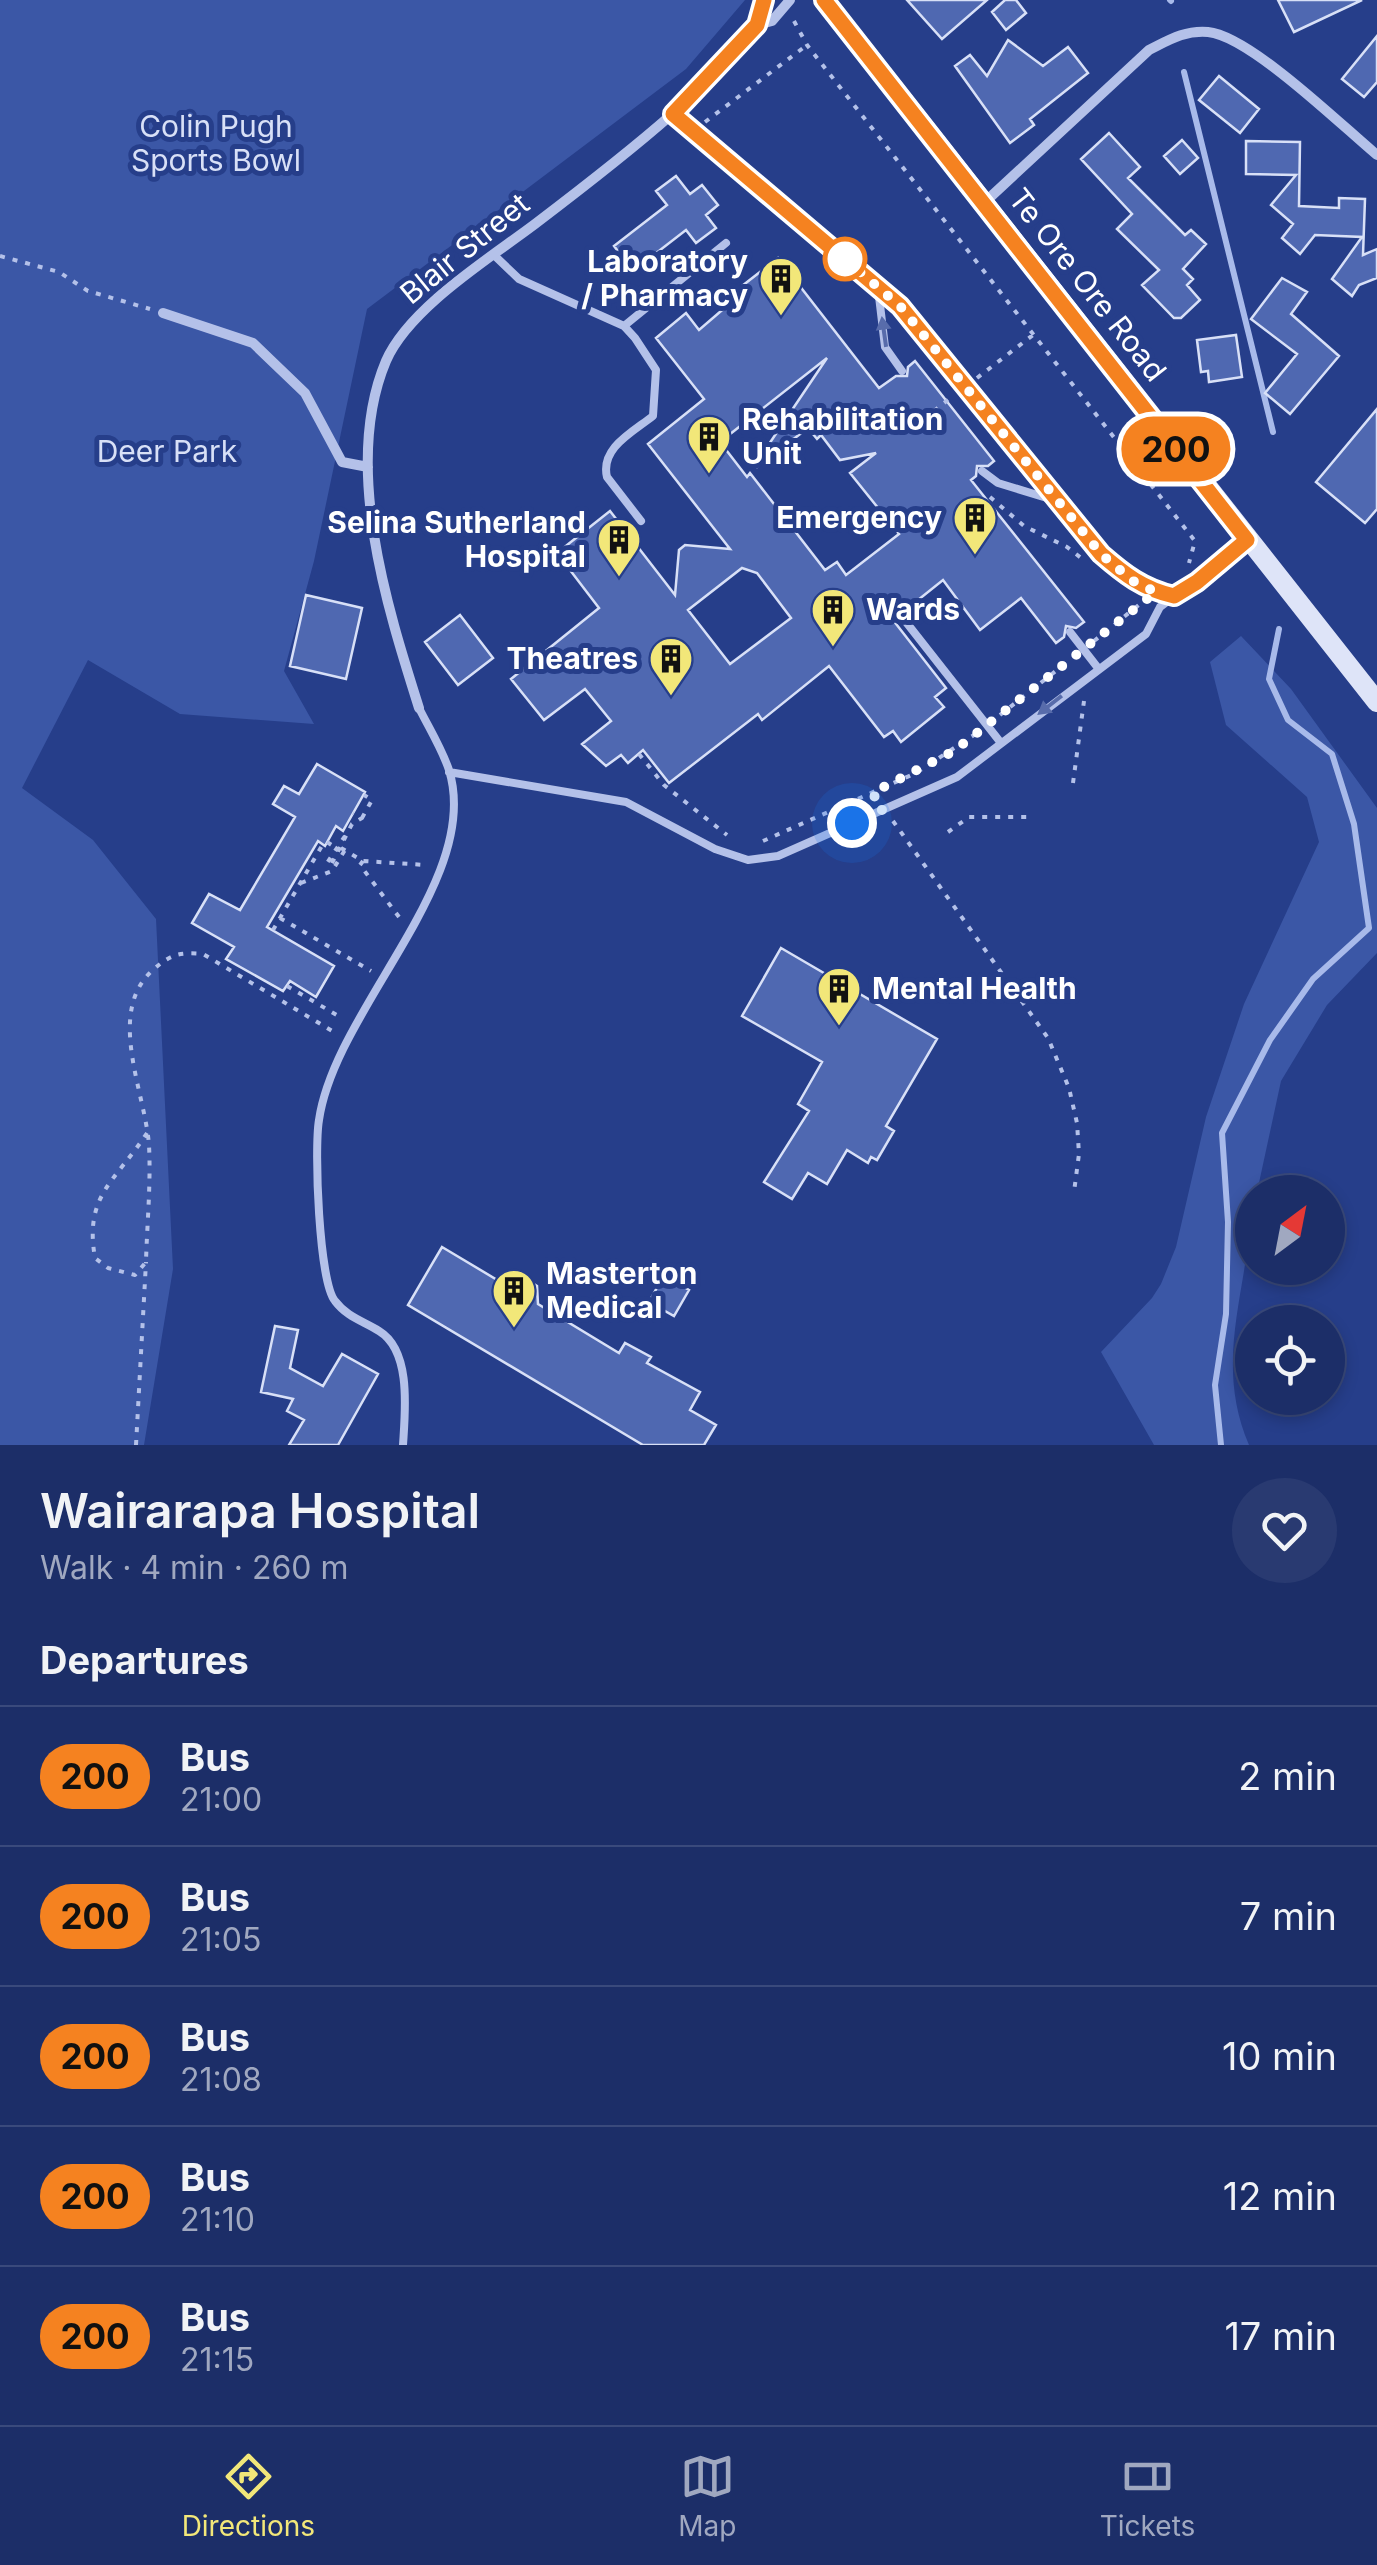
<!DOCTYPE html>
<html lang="en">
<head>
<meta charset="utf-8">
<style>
  body { margin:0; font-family:Inter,sans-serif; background:#293a71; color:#f1f3f6; height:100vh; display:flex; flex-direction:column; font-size:38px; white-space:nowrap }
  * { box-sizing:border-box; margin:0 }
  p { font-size:32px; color:#a0a8c0 }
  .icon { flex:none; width:55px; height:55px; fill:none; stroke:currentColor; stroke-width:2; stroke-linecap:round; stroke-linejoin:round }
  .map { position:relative; height:1445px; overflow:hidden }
  .drawer { display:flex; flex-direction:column; background:#1c2e68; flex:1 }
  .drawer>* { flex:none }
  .badge { padding:0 20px; border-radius:32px; font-size:35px; line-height:65px }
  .needle { width:65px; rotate:32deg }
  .buttons { position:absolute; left:1235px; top:1175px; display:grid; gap:20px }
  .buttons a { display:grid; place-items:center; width:110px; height:110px; border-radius:50%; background:#1c2e68; box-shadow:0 5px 15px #0003,0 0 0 2px #3a4a7c; font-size:50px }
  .you { position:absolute; width:50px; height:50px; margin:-25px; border:8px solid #fff; border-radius:50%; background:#1a73e8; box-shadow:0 0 0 15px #1a73e833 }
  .map>.badge { position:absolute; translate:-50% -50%; box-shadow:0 0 0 5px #fff }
  h2 { padding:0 40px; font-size:38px; line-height:90px }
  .round { display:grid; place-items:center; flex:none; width:105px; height:105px; border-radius:52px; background:#293a71 }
  .overview { display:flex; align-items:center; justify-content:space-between; height:170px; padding:0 40px }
  h1 { font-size:48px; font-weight:600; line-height:75px }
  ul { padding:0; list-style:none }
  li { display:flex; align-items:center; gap:30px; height:140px; padding:0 40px; border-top:2px solid #3a4a7c }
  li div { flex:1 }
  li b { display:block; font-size:38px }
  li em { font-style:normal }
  li .badge { min-width:110px; font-weight:700; text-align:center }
  .menu { display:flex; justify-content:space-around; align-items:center; height:140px; border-top:2px solid #3a4a7c; background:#1c2e68; font-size:28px; color:#a0a8c0 }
  .menu a { display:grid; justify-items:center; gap:5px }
  .menu .active { color:#f2e779 }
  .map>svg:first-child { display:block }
  .green { fill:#3b57a6 }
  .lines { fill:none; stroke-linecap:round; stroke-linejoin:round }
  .stream { stroke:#a8baea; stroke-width:6 }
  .building { fill:#4f68b1; stroke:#d8e0f7; stroke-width:2.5; fill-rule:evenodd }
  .path { stroke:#b4c1e9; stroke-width:4; stroke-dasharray:5 8; stroke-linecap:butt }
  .lane { stroke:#b4c1e9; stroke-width:8 }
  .street { stroke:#b4c1e9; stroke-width:10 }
  .secondary { stroke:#dee4f8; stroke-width:20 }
  .oneway { fill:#586cab }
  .line-casing { stroke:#fff; stroke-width:22 }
  .line { stroke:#f58220; stroke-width:15 }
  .walk { stroke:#fff; stroke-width:10; stroke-dasharray:0 18 }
  .stop-dot { fill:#fff; stroke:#f58220; stroke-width:5 }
  .labels { text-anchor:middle; stroke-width:10; stroke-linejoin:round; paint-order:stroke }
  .park-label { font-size:30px; fill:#d8e0f7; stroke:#263e8a }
  .street-label { font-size:30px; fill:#fff; stroke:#263e8a }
  .poi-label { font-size:30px; font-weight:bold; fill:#fff; stroke:#263e8a; text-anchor:end }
</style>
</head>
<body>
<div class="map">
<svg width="1377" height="1445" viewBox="0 0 1377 1445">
  <rect width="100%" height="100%" fill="#263e8a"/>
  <path class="green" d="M0 0H745L686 69 367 309 314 561 284 671 314 724 180 714 88 660 22 788 93 840 156 919 173 1269 144 1445H0Z
    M1241 636 1291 689 1377 808V953L1327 1005 1281 1081 1257 1192H1252C1252 1283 1211 1356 1249 1445H1154L1101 1352 1152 1298 1161 1284 1176 1247 1206 1117 1244 1004 1319 842 1307 797 1226 725 1210 662Z"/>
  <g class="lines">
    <path class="stream" d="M1170 0 1171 1
      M1184 72 1273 432
      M1221 1445 1215 1385 1226 1314 1228 1222 1222 1133 1270 1040 1313 979 1369 928 1354 824 1332 754 1288 720 1269 679 1279 629"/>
  </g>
  <path class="building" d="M907 0H987L942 39Z
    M1005 0H1016L1026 13 1006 30 992 12Z
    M1278 0H1362L1294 32Z
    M1377 36V82L1364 97 1342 79Z
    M1008 40 1043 66 1068 47 1088 73 1030 119 1034 125 1010 143 955 66 970 55 987 76Z
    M1219 76 1259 109 1240 133 1199 100Z
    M1109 133 1140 167 1128 178 1185 235 1191 230 1206 244 1183 269 1193 279 1187 285 1200 300 1181 318H1174L1142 285 1159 270 1117 229 1132 214 1081 159Z
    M1182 140 1198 158 1180 174 1164 156Z
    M1246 141 1300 142 1299 206 1339 208V198L1365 199 1363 255 1377 249V278L1359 285 1352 296 1332 279 1362 237 1315 235 1300 254 1282 238 1293 224 1271 205 1296 175 1246 174Z
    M676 176 690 194 702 185 718 205 706 215 716 228 696 243 686 230 633 271 614 246 667 205 656 191Z
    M778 258 879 388 896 376H907L908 367 915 361 994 461 988 466H977L976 476 971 480 1084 622 1076 628 1066 626 1064 637 1056 643 1021 598 980 630 943 580 893 620 946 688 935 697 944 707 901 742 893 731 884 737 829 666 762 720 758 714 669 783 643 750 628 763 621 755 606 766 582 744 611 721 585 689 544 720 511 679 599 608 557 553 610 511 675 595 679 550 685 545 730 549 648 444 704 399 656 338 686 313 699 330 728 305 724 300ZM827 358 755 465 757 467 808 428 817 439 821 435 840 460 876 453 850 473 899 534 846 575 837 562 825 570 750 473 747 477 720 442ZM742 568 757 573 791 618 730 664 688 610Z
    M1282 278 1307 292 1291 314 1339 356 1290 414 1265 393 1297 354 1251 319Z
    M1236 335 1242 377 1209 382 1208 371 1201 372 1197 340Z
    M1377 409V509L1365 523 1316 482Z
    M306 595 362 608 346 679 290 666Z
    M460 615 493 658 458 685 425 642Z
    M317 764 365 792 343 831 336 826 325 846 318 841 267 927 334 966 316 997 290 981 283 991 226 959 234 947 192 923 209 894 240 910 295 817 273 804 284 786 299 794Z
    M781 948 937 1039 886 1126 894 1131 877 1160 871 1157 868 1163 847 1150 827 1184 808 1173 792 1199 764 1182 809 1111 798 1104 822 1062 742 1016Z
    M442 1247 509 1287 524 1278 537 1286 538 1304 619 1353 625 1343 651 1357 647 1363 700 1392 690 1410 716 1425 704 1445H643L408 1305Z
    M664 1275 689 1290 674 1316 649 1302Z
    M275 1326 298 1330 290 1368 323 1386 342 1354 378 1374 338 1445H289L304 1420 287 1411 293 1399 261 1392Z"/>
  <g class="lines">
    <path class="path" d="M794 21 807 45 1195 541 1189 563
      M705 122 807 45
      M0 256 59 272 88 291 150 309
      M977 378 1033 335
      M934 411 954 395
      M990 497 1024 526 1067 547 1085 561
      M1094 641 1145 600
      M1000 715 1071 659
      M639 754 664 785 727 835
      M1073 783 1084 701
      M362 818 372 800 364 795
      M893 821 1048 1038 1069 1088 1077 1123 1079 1154 1074 1192
      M948 832 969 817H1031
      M345 836 327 863 331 865 352 824 362 818 353 813
      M763 841 916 773 977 733
      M327 842 336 848
      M341 848 363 861 426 865
      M363 861 360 865 399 917
      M301 883 332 871 345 850
      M280 918 371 971
      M273 930 323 844
      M287 986 342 1018
      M147 1133C115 1182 84 1195 95 1258L108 1268 135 1275 146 1262C147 1224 151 1184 149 1145 145 1091 105 1011 154 969 171 954 180 952 203 954L334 1032
      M136 1445 146 1262"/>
    <path class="lane" d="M673 114 901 306 1101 554 1133 581 1174 596
      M494 255 519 279 624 326 635 338 656 370 653 416C633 432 600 448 607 477L641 521
      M878 288 885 347 902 371
      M624 326 726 243
      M982 471 998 483 1060 502
      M906 622 1001 743
      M1070 632 1098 668
      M449 772 626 802 715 849 748 860 778 856 957 777 1146 634 1160 607 1247 540
      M403 1445C405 1412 412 1351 379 1331 363 1321 347 1317 335 1301 319 1282 314 1149 319 1120 335 1009 483 880 449 770 442 749 429 728 419 708"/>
    <path class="street" d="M757 25 772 21 790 0
      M985 202 1149 50C1169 40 1185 30 1208 32 1250 36 1341 125 1377 155
      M163 313 253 343 305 393 342 462 368 467
      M419 708C387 607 342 465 386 361 409 308 490 258 535 224 581 189 628 153 671 115 700 91 735 60 755 28 760 19 758 9 764 0"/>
    <path class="secondary" d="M824 0 1377 702"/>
  </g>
  <defs><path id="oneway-solid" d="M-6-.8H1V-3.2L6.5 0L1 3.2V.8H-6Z" transform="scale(2.5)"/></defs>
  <g class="oneway">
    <use href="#oneway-solid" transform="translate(884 332) rotate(-98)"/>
    <use href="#oneway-solid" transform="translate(1050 705) rotate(142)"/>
  </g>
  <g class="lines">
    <defs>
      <path id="line" d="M764 0 757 25 673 114 900 306 1101 554C1124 574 1143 589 1174 596L1197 582 1247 540 824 0"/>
    </defs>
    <use href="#line" class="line-casing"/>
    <use href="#line" class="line"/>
    <path class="walk" d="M845 259 839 254 900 306 1101 554 1133 581 1156 592 954 751 872 793 884 809 852 823"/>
  </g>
  <defs>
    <symbol id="building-pin" viewBox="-11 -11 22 30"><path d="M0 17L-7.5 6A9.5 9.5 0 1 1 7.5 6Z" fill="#f2e779" stroke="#263e8a"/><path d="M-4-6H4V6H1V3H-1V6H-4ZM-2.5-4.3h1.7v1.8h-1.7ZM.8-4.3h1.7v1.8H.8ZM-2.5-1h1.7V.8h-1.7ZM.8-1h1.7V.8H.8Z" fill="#111"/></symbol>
  </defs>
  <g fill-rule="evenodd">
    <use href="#building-pin" x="756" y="254" width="50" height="68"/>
    <use href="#building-pin" x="684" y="412" width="50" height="68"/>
    <use href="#building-pin" x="950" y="493" width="50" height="68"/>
    <use href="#building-pin" x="594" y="515" width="50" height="68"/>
    <use href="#building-pin" x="808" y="585" width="50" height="68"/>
    <use href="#building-pin" x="646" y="634" width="50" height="68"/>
    <use href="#building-pin" x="814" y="964" width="50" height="68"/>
    <use href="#building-pin" x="489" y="1266" width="50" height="68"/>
  </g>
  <circle class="stop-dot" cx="845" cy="259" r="20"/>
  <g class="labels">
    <g class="park-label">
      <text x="216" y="137">Colin Pugh<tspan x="216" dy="34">Sports Bowl</tspan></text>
      <text x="167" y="462">Deer Park</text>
    </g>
    <g class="street-label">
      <text transform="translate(465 249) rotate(-39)" y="10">Blair Street</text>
      <text transform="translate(1087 285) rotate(52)" y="10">Te Ore Ore Road</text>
    </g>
    <g class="poi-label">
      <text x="748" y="272">Laboratory<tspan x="748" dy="34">/ Pharmacy</tspan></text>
      <text x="742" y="430" text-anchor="start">Rehabilitation<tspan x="742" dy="34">Unit</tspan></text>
      <text x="942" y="528">Emergency</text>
      <text x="586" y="533">Selina Sutherland<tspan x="586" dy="34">Hospital</tspan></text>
      <text x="866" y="620" text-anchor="start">Wards</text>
      <text x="638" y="669">Theatres</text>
      <text x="872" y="999" text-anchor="start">Mental Health</text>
      <text x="546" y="1284" text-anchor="start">Masterton<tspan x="546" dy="34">Medical</tspan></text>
    </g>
  </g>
</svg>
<div class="buttons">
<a><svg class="needle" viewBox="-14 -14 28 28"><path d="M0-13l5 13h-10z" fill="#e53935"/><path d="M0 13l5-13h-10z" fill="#a0a8c0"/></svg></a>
<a><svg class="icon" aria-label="locate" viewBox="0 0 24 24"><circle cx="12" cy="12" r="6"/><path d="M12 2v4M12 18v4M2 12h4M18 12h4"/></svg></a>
</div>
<div class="you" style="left:852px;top:823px"></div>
<b class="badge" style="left:1176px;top:449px;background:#f58220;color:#111">200</b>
</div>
<section class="drawer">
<div class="overview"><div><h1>Wairarapa Hospital</h1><p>Walk · 4 min · 260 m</p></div><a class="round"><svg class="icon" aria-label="heart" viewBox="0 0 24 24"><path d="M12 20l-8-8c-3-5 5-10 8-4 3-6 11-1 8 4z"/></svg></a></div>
<h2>Departures</h2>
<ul>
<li><span class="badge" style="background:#f58220;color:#111">200</span><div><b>Bus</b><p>21:00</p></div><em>2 min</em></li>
<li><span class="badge" style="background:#f58220;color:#111">200</span><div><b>Bus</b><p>21:05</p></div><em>7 min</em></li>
<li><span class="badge" style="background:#f58220;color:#111">200</span><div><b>Bus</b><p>21:08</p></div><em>10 min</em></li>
<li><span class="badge" style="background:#f58220;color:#111">200</span><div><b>Bus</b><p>21:10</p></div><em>12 min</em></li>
<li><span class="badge" style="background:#f58220;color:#111">200</span><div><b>Bus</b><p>21:15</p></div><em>17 min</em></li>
</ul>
</section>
<nav class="menu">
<a class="active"><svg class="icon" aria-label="directions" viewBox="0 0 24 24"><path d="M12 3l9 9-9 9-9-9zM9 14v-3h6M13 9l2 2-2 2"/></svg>Directions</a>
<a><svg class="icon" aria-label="map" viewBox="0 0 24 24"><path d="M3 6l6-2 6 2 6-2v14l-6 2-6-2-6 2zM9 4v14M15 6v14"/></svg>Map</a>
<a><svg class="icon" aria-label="tickets" viewBox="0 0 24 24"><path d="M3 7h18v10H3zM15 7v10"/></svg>Tickets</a>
</nav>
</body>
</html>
